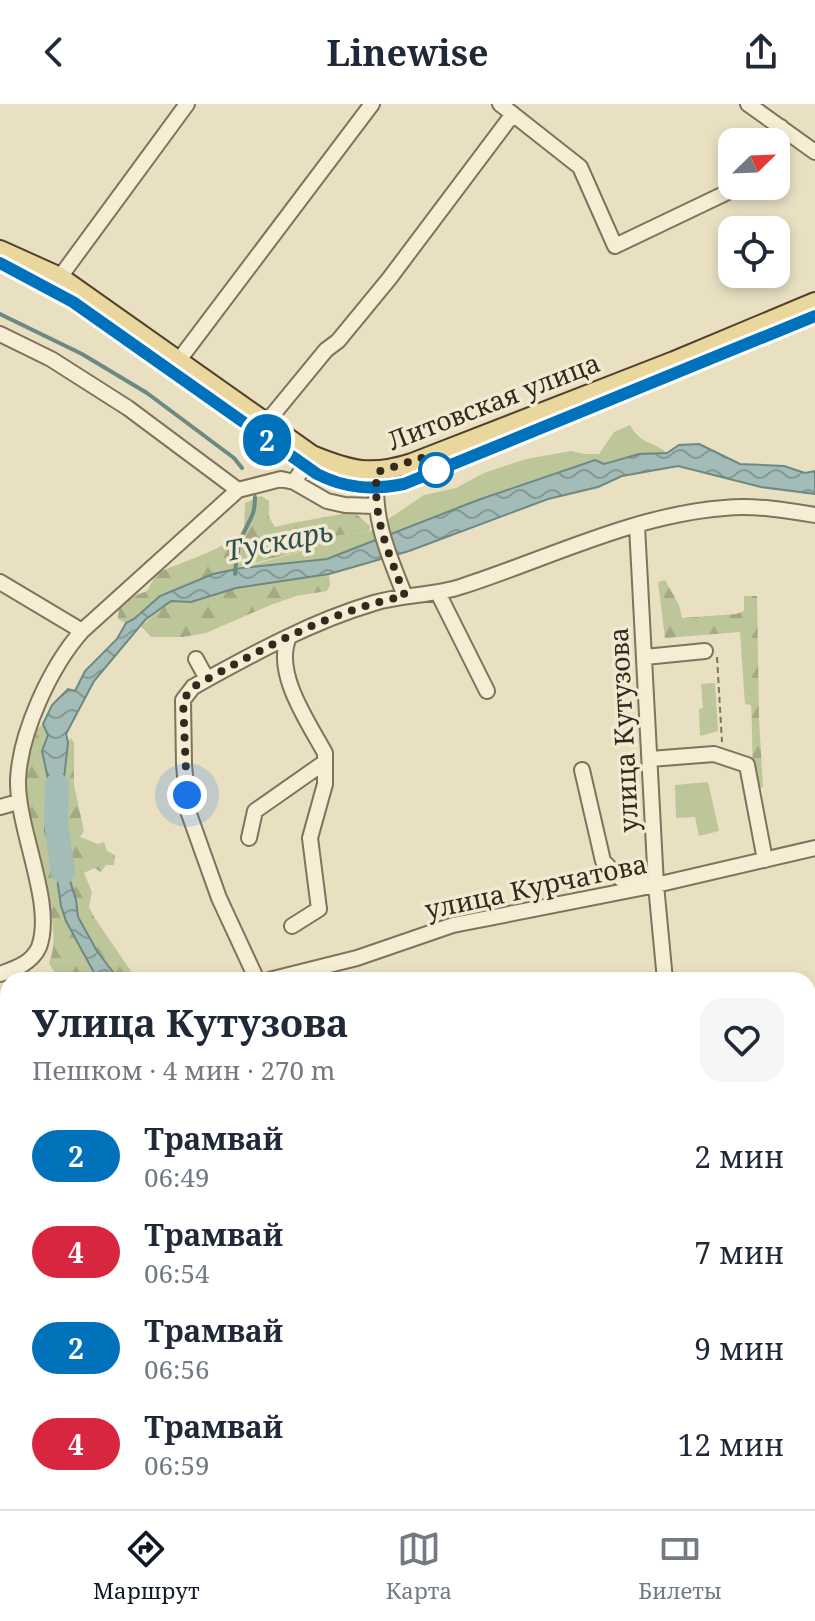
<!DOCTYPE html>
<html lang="ru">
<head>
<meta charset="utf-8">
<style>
  body { margin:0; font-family:"Noto Serif",serif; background:#f6f6f7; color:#1f2937; height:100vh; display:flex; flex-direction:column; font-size:30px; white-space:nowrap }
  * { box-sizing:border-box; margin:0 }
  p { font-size:26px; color:#747a83 }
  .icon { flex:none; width:44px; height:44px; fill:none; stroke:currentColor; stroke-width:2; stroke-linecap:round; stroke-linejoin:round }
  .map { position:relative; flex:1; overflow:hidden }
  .panel { position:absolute; left:0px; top:868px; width:816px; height:538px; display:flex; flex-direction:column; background:#fff; border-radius:24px 24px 0 0; box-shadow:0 4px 12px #0003 }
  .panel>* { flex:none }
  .badge { padding:0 16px; border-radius:26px; font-size:28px; line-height:52px }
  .needle { width:52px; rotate:67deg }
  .fabs { position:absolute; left:718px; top:24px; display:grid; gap:16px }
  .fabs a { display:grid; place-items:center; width:72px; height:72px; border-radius:16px; background:#fff; box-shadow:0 4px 12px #0003; font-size:40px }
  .you { position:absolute; width:40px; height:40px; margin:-20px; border:6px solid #fff; border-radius:50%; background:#1a73e8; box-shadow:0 0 0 12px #1a73e833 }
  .map>.badge { position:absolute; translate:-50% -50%; box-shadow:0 0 0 4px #fff }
  .round { display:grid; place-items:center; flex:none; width:84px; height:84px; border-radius:24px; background:#f6f6f7 }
  .headline { display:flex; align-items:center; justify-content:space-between; height:136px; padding:0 32px }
  h1 { font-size:38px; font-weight:700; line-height:60px }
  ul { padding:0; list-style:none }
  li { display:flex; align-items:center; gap:24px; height:96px; padding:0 32px }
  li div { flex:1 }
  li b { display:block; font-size:30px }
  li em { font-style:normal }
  li .badge { min-width:88px; font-weight:700; text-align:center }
  header { display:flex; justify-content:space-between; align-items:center; height:104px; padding:0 32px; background:#fff; font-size:36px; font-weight:700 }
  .tabs { display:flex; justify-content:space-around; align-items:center; height:112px; border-top:2px solid #e0e1e3; background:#fff; font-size:22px; color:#747a83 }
  .tabs a { display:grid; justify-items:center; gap:4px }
  .tabs .on { color:#111827 }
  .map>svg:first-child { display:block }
  .green { fill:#bdc698 }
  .forest { fill:url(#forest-firs) }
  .water { fill:url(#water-waves); stroke:#6c8984; stroke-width:2 }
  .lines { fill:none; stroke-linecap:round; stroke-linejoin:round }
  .stream { stroke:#6c8984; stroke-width:4 }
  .river { stroke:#a4bcb7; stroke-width:24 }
  .minor-casing { stroke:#81725b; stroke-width:18 }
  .major-casing { stroke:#4f412f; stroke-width:22 }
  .path { stroke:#81725b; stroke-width:2; stroke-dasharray:6 4; stroke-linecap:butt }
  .minor { stroke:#f5eed5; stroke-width:14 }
  .major { stroke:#e9d79d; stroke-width:18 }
  .tram { stroke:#33291e; stroke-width:2 }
  .line-casing { stroke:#fff; stroke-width:18 }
  .line { stroke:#0072bc; stroke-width:12 }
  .walk { stroke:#33291e; stroke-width:8; stroke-dasharray:0 14.4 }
  .stop-dot { fill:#fff; stroke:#0072bc; stroke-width:4 }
  .labels { text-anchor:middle; stroke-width:7; stroke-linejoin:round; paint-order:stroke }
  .street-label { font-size:26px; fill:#33291e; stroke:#f1ead1 }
  .water-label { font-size:28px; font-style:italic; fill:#2f5051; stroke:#f1ead1 }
</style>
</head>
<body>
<header><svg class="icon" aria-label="back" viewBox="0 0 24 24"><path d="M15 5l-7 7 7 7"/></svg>Linewise<svg class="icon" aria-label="share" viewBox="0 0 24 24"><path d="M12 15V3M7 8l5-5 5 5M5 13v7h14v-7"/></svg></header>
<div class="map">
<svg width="815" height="1405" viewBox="0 0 815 1405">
  <defs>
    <pattern id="forest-firs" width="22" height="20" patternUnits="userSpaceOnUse" patternTransform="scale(2)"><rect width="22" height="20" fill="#bdc698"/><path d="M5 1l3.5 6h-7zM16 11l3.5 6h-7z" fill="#a3aa83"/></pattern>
    <pattern id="water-waves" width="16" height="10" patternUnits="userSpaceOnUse" patternTransform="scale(2)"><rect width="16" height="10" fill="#a4bcb7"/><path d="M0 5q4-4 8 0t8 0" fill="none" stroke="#869994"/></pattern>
  </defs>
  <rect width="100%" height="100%" fill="#e9e0c2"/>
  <path class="green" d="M630 321C642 342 652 336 667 349L639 350 610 357 423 419 327 455 241 464 320 442 335 432 369 428 424 391 456 384 484 369 526 355 571 347 584 350H599L614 328Z
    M715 579 718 627 700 632 699 605 703 604 701 580Z
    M708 678 719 727 699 732 695 713 676 714 675 681Z
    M8 1048V1383L0 1391V1051Z"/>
  <path class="forest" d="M261 392 269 397V413L275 423C302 416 327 414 353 407L370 422 369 428 335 432 320 442 213 470 160 492 134 515 126 519 118 515 119 504 129 494 147 487 157 469C189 455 216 449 244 427L245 399Z
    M329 470 330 481 327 487 296 492 273 500 206 529 183 533H151L141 522 171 497 191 498 236 484Z
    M665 476 679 501 682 514 736 510 744 507V492H757L759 615 763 683 755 685C751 657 753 630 751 601L745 600 740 528 665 534 658 478Z
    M43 620 48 631 42 647 50 684 45 727 66 817 98 876H59L49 859C65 822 33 743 27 702 23 677 26 653 32 629Z
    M71 634 74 639V681L84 727 80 733 98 740 104 738 107 747 115 751 114 761H106L101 768 94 764 84 769 92 788 89 803 94 813 137 876H119L97 847 78 813 76 796 58 738 56 713 62 693 68 638Z"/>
  <path class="water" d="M699 340 740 360 784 362 805 369 815 367V390L761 383 678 362 622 372 598 383 548 395 409 447 329 470 236 484 191 498 171 497 145 516 94 577 66 630 68 638 62 693 56 713 58 738 76 796 78 813 97 847 119 876H98L66 817 61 802 55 760 45 727 50 684 42 647 48 631 43 620 52 601 68 585 75 587 85 567 117 535 126 519 134 515 160 492 213 470 241 464 327 455 478 396 595 356 604 360 639 350 667 349 679 341Z"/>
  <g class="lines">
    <path class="stream" d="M0 210 82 250 147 289 234 354 242 364
      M235 470C236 455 238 438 246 424 252 412 255 408 255 393"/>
    <path class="river" d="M57 681 56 719 63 768
      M72 1405 74 1398"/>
    <defs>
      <path id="minor" d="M500 0 580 63 615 142 728 88 733 82
        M748 0 815 48
        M768 38 781 23
        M60 173 187 0
        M0 230 51 255 128 304 238 386 281 375 294 378 327 397 345 401 375 402
        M179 256 372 0
        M266 319 326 246 338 237 389 175 513 10
        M377 368C372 415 388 449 405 492
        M294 378 312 351
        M637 422 656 781 665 876
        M0 478 82 527
        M438 489 487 587
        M645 553 705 547
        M196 555 207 575
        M650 655 714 650 747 661 765 756
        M582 666 603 757 621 775 646 779
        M0 703 18 698
        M249 734 255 707 325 658V649C308 618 273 568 289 533
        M292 822 319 805 310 734 325 680V658
        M0 870C15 865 32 859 39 843 55 800 17 726 18 676 20 628 51 562 82 527L238 386
        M257 876 219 794 188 707 184 660 183 596 193 583C251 551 310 518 374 499 403 490 434 492 463 482 549 454 634 411 724 404 754 401 786 406 815 411
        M269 876 357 854 453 821 656 781 815 744
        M808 974 815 973
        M413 1398 417 1405
        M698 1398V1405"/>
      <path id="major" d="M0 146 60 173 312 351C351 367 371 372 412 359L674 257 815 198"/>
    </defs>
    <use href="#minor" class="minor-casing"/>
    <use href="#major" class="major-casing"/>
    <path class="path" d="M717 553 722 638"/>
    <use href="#minor" class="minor"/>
    <use href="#major" class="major"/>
    <path class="tram" d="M0 159 73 198 317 370C346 385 373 386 404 380L815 212"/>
  </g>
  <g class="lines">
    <defs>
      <path id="line" d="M0 159 73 198 317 370C346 385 373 386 404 380L815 212"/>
    </defs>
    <use href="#line" class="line-casing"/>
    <use href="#line" class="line"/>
    <path class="walk" d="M187 691 183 596 193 583C260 546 329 507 405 492 389 449 372 415 377 368L428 352 436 366"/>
  </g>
  <circle class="stop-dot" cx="436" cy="366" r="16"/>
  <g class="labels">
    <g class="street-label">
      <text transform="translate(494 298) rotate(-21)" y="9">Литовская улица</text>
      <text transform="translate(624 626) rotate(-93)" y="9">улица Кутузова</text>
      <text transform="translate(536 783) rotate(-12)" y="9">улица Курчатова</text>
    </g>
    <g class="water-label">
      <text transform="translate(279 437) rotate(-11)" y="10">Тускарь</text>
    </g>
  </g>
</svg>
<div class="fabs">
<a><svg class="needle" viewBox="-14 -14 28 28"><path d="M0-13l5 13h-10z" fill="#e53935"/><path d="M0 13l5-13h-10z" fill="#747a83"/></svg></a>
<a><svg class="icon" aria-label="locate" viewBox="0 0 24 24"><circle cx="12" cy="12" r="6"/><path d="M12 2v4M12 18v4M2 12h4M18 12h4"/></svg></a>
</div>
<div class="you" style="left:187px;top:691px"></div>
<b class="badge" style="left:267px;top:336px;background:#0072bc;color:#fff">2</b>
<section class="panel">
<div class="headline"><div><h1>Улица Кутузова</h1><p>Пешком · 4 мин · 270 m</p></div><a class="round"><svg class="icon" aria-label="heart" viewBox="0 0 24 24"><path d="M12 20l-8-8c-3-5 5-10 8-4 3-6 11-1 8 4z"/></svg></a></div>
<ul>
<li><span class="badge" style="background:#0072bc;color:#fff">2</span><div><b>Трамвай</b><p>06:49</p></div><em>2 мин</em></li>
<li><span class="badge" style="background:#d7263d;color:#fff">4</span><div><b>Трамвай</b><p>06:54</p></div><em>7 мин</em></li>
<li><span class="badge" style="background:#0072bc;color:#fff">2</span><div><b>Трамвай</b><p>06:56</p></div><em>9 мин</em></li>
<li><span class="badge" style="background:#d7263d;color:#fff">4</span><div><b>Трамвай</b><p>06:59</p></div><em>12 мин</em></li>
</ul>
</section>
</div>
<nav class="tabs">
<a class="on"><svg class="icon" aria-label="directions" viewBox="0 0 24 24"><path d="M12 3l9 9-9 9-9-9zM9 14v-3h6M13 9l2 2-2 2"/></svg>Маршрут</a>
<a><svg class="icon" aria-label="map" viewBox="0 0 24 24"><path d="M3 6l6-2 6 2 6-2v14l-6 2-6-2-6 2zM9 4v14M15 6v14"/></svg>Карта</a>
<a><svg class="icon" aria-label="tickets" viewBox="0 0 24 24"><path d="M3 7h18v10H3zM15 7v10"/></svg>Билеты</a>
</nav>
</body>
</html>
